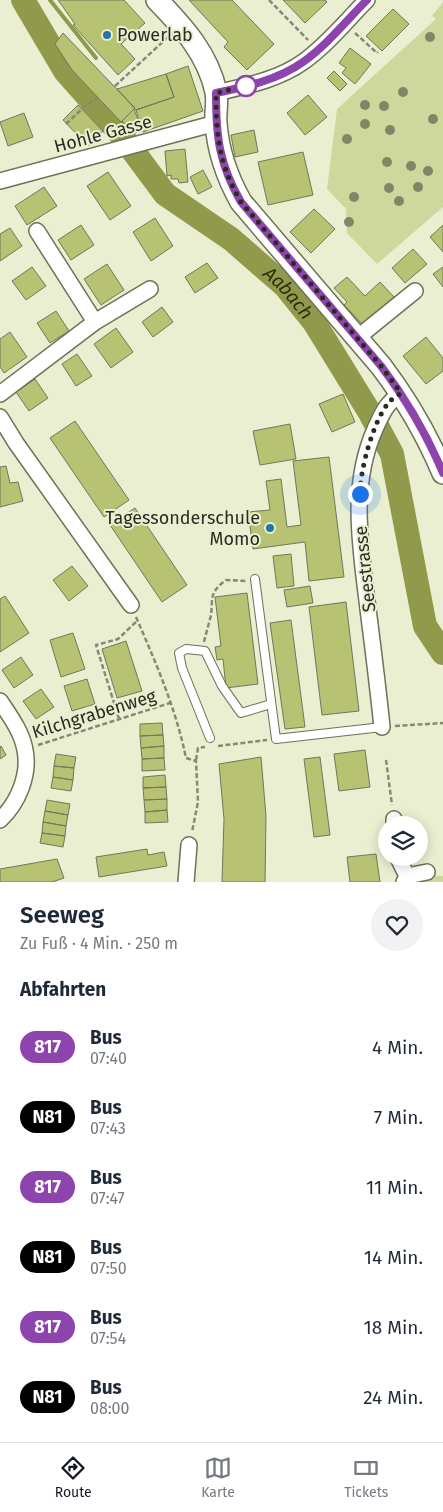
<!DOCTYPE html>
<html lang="de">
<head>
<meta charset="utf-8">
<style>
  body { margin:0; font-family:"Fira Sans",sans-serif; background:#f2f2f3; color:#1f2937; height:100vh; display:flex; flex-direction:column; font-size:19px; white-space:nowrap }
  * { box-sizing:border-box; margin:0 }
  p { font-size:16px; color:#747a83 }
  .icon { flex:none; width:28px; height:28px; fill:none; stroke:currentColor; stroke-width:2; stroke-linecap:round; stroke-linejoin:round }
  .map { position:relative; height:882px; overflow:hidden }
  .drawer { display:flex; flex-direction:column; background:#fff; flex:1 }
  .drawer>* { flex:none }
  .badge { padding:0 10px; border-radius:16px; font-size:18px; line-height:32px }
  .fabs { position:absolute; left:378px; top:816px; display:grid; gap:10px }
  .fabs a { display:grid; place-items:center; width:50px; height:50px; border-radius:50%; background:#fff; box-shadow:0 2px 12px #0003; font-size:25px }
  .you { position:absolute; width:25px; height:25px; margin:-12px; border:4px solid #fff; border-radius:50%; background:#1a73e8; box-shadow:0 0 0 8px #1a73e833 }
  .map>.badge { position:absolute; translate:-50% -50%; box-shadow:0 0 0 2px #fff }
  h2 { padding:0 20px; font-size:19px; line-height:45px }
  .round { display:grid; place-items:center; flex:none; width:52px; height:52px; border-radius:26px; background:#f2f2f3 }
  .headline { display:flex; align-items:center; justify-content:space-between; height:85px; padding:0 20px }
  h1 { font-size:24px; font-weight:600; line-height:38px }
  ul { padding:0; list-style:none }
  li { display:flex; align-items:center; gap:15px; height:70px; padding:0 20px }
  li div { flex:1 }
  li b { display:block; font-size:19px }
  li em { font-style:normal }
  li .badge { min-width:55px; font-weight:700; text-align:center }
  .menu { display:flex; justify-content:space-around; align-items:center; height:70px; border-top:1px solid #e0e1e3; background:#fff; font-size:14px; color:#747a83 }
  .menu a { display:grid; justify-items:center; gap:2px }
  .menu .current { color:#111827 }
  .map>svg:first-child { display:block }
  .green { fill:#ced79c }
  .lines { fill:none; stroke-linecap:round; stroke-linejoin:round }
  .stream { stroke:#919a4b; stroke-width:4 }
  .river { stroke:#919a4b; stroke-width:24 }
  .building { fill:#b7c272; stroke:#72765b }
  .lane-casing { stroke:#6e7258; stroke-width:10 }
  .street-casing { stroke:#6e7258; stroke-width:18 }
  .secondary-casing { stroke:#6e7258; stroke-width:24 }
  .path { stroke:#858975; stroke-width:2.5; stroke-dasharray:5 2.5; stroke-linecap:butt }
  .lane { stroke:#fff; stroke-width:8 }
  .street { stroke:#fff; stroke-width:15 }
  .secondary { stroke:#fff; stroke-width:21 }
  .tree { fill:#828666 }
  .line-casing { stroke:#fff; stroke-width:11 }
  .line { stroke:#8e44ad; stroke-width:8 }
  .walk { stroke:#2a2c21; stroke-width:5; stroke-dasharray:0 9 }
  .poi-dot { fill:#2277a7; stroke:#eaefd2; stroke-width:2 }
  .stop-dot { fill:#fff; stroke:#8e44ad; stroke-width:2.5 }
  .labels { text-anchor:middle; stroke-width:4; stroke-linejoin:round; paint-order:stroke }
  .poi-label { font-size:18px; fill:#2a2c21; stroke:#eaefd2; text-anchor:start }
  .street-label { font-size:18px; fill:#2a2c21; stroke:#eaefd2 }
  .water-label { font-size:19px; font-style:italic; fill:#2c300d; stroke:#eaefd2 }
</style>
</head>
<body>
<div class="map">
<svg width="443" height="882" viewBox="0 0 443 882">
  <rect width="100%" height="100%" fill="#eaefd2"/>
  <path class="green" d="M443 2V207L377 264 347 233 346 209 327 189 337 109 436 19 432 16Z
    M422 875 443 876V882H419Z"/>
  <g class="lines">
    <path class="stream" d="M50 0 96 58
      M139 148 141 162"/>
    <path class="river" id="s1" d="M23 0 65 71 119 132 165 194 231 239 285 286 314 322 370 413 392 454 425 626 443 653"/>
  </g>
  <path class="building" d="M58 0H124L145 23 121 44 135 59 118 75 73 25 75 24Z
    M189 0H232L274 44 247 70 224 47 228 42Z
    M283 0H325L327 2 305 23Z
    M393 9 409 24 382 51 366 36Z
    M63 33 135 108 121 122 72 70 55 44Z
    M350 48 371 64 355 84 342 73 346 68 339 63Z
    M188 66 203 111 143 132 136 110 174 97 166 74Z
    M334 71 347 84 340 91 327 78Z
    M166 74 174 97 136 110 117 89Z
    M308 95 327 117 305 135 287 113Z
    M78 105 103 131 88 146 63 120Z
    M134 109 142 131 135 133 122 121Z
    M24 113 33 137 8 146 0 122Z
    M254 130 258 152 235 157 231 135Z
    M185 149 188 182 179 183 178 179H171V175L167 176 165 151Z
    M303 152 313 195 268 205 258 162Z
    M203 170 212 187 198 194 190 177Z
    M108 172 131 206 110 220 87 186Z
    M44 187 57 206 27 225 15 206Z
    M314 209 335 229 311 253 290 232Z
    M155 218 173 246 151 261 133 232Z
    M81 225 94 245 71 260 58 240Z
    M443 225V252L430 237Z
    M10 228 22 246 0 261V234Z
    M413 249 427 264 405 283 392 268Z
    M207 263 218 278 195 293 185 277Z
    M107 264 124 290 101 305 84 279Z
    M32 267 46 286 26 300 12 281Z
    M443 267V287L433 274Z
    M347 277 365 296 380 282 394 297 364 326 344 305 347 302 334 288Z
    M162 307 173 322 153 337 142 322Z
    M56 311 69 331 50 343 37 323Z
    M116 328 133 352 111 368 94 344Z
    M10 332 27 357 4 373 0 367V339Z
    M426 337 443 358V371L426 384 403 356Z
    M77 354 92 376 76 386 62 364Z
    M35 379 48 398 29 411 16 392Z
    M343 394 355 422 332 432 319 404Z
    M75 421 129 500 104 517 50 438Z
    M290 424 296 459 260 465 253 431Z
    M329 457 344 577 309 581 305 542 253 549 248 512 270 510 266 481 281 479 287 527 301 525 293 461Z
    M6 466 10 483 18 482 23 501 0 507V467Z
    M135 508 187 585 162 602 110 525Z
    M291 554 294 586 277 588 273 556Z
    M72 566 88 586 69 601 53 580Z
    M310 586 313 603 287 607 284 590Z
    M247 593 258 684 226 688 223 659 217 660 215 647 221 646 215 597Z
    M5 596 29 633 0 652V599Z
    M346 602 359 711 322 715 309 607Z
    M291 620 305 727 285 729 270 623Z
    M73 633 85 669 61 677 50 640Z
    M126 641 142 691 117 698 102 649Z
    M21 657 33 675 14 688 2 670Z
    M87 679 95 704 72 711 64 686Z
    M41 689 54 707 36 719 23 701Z
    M162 723 163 735 140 736V724Z
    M163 735 164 746 141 748 140 736Z
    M1 746 6 755 0 759V747Z
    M164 746V758L142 759 141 748Z
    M365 750 370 787 339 791 334 754Z
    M56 754 76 757 74 768 54 766Z
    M261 757 266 816 265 882H222L224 819 219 764Z
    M320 757 330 835 314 837 304 759Z
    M164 758 165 770 142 771V759Z
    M54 766 74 768 73 780 53 777Z
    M165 775 166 787 143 788V777Z
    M53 777 73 780 71 791 51 788Z
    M166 787 167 799 144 800 143 788Z
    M167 799V810L145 812 144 800Z
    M47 800 70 804 68 815 45 811Z
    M167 810 168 822 145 823V812Z
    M45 811 68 815 66 826 43 822Z
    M43 822 66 826 65 836 42 833Z
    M42 833 65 836 63 847 40 843Z
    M147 849 148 855 164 852 167 866 99 877 96 857Z
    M376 854 380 882H350L347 857Z
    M57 859 64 878 52 882H0V869Z"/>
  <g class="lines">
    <defs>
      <path id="lane" d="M255 579 276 739 382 727
        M210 738 182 668 179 653 186 649 205 651 222 686 241 713 271 704"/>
      <path id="street" d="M216 93C245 86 278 80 303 62 327 45 346 21 367 0
        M0 181 216 123
        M37 231 95 322
        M357 338 415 291
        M0 394 95 322 150 289
        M0 417 16 443 131 605
        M0 701C10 716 22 732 25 750 30 775 18 803 0 820
        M382 727C378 688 373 648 368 609 361 548 349 488 375 429 383 412 385 405 401 393
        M394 819V825
        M398 858 407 876
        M186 882 189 845
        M404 882 407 876 427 872"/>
      <path id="secondary" d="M157 0C183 27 208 54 216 92 218 102 215 113 216 123 218 152 227 177 241 202L381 366C406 399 427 435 443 473"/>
    </defs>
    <use href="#lane" class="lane-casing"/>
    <use href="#street" class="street-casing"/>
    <use href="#secondary" class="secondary-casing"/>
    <path class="path" d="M269 0 308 40
      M355 33 377 53 378 52
      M115 86 168 37
      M66 124 83 108 98 97
      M136 617C156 663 176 709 186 758L196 761 198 802 192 832
      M204 642C206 633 209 624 211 615 213 597 209 593 226 580L246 581
      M119 719 96 645 118 639 137 621
      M395 726 443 723
      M38 745 170 703
      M218 746 267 740
      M196 760 198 748 205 747
      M386 760 392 805"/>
    <use href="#lane" class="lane"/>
    <use href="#street" class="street"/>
    <use href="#secondary" class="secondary"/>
  </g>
  <g class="tree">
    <circle cx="430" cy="37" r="5"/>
    <circle cx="403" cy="92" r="5"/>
    <circle cx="365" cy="105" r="5"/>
    <circle cx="384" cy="106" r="5"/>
    <circle cx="433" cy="119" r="5"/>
    <circle cx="365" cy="124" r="5"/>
    <circle cx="390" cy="130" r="5"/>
    <circle cx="347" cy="139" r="5"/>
    <circle cx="387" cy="162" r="5"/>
    <circle cx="411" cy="166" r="5"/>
    <circle cx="428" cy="171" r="5"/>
    <circle cx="418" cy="187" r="5"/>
    <circle cx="389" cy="188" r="5"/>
    <circle cx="354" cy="197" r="5"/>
    <circle cx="399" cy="201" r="5"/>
    <circle cx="349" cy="222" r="5"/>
  </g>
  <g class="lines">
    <defs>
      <path id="line" d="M367 0C346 21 327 45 303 62 278 80 245 87 216 93 216 137 219 164 241 202L381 366C406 399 427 435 443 473"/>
    </defs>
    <use href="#line" class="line-casing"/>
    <use href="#line" class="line"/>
    <path class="walk" d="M246 86 216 93C216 137 219 164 241 202L381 366 401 393C397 396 392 399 389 402 373 421 360 470 360 494"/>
  </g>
  <g class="poi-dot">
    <circle cx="107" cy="35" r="5"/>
    <circle cx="270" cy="528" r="5"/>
  </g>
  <circle class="stop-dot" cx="246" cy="86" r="10"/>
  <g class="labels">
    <g class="poi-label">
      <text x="117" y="41">Powerlab</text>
      <text x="260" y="524" text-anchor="end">Tagessonderschule<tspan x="260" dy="21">Momo</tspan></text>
    </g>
    <g class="street-label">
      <text transform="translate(103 134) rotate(-15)" y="6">Hohle Gasse</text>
      <text transform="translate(365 569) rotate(-96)" y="6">Seestrasse</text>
      <text transform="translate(94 714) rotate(-17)" y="6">Kilchgrabenweg</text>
    </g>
    <g class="water-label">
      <text dy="7" stroke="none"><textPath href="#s1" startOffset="400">Aabach</textPath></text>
    </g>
  </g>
</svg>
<div class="fabs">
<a><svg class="icon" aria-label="layers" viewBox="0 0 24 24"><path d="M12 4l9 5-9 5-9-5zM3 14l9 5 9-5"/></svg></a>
</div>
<div class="you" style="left:360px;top:494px"></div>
</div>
<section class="drawer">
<div class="headline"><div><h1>Seeweg</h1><p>Zu Fuß · 4 Min. · 250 m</p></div><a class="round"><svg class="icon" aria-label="heart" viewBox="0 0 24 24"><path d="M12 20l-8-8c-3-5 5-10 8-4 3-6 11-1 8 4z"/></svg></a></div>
<h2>Abfahrten</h2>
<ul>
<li><span class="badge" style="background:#8e44ad;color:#fff">817</span><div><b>Bus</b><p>07:40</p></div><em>4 Min.</em></li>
<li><span class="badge" style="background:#000;color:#fff">N81</span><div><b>Bus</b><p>07:43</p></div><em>7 Min.</em></li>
<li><span class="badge" style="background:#8e44ad;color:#fff">817</span><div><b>Bus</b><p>07:47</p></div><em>11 Min.</em></li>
<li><span class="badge" style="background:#000;color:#fff">N81</span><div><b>Bus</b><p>07:50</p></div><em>14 Min.</em></li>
<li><span class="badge" style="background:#8e44ad;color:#fff">817</span><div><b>Bus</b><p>07:54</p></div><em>18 Min.</em></li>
<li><span class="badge" style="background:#000;color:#fff">N81</span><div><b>Bus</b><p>08:00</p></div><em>24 Min.</em></li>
</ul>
</section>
<nav class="menu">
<a class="current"><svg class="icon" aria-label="directions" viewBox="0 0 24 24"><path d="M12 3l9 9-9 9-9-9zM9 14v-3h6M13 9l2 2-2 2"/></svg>Route</a>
<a><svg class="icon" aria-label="map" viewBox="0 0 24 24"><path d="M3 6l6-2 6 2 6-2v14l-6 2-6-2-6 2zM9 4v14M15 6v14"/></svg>Karte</a>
<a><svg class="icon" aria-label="tickets" viewBox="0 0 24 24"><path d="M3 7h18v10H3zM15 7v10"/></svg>Tickets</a>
</nav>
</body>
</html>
